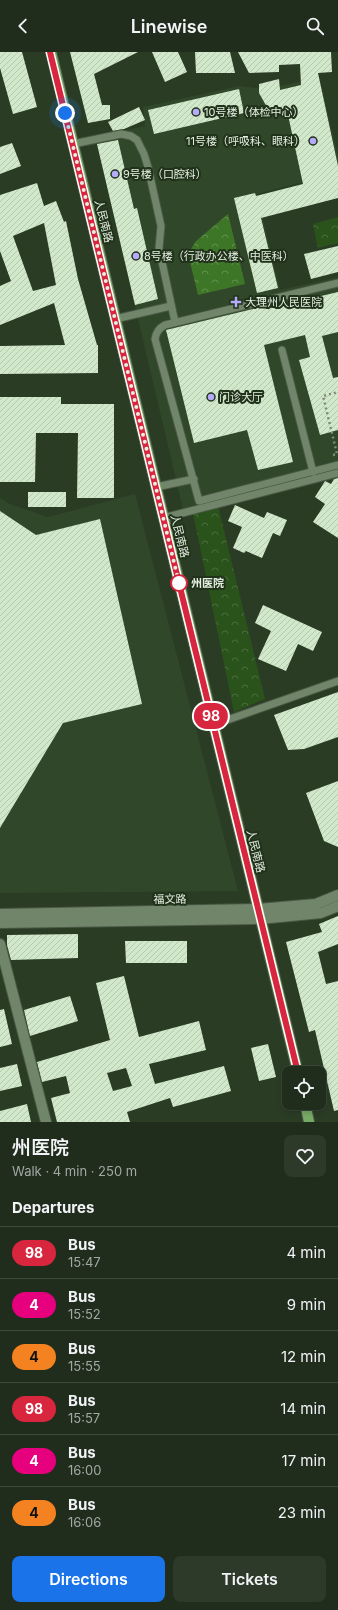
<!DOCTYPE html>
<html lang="en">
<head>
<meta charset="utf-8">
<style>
  body { margin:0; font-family:Inter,"Noto Sans SC",sans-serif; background:#2d3929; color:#f1f3f6; height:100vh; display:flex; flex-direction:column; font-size:15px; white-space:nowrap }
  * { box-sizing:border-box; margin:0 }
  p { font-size:13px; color:#a2a8a3 }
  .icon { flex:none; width:22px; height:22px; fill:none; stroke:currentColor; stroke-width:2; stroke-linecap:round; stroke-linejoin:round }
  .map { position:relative; height:1070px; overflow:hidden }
  .sheet { display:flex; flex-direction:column; background:#202d1c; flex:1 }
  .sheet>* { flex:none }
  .badge { padding:0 8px; border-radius:13px; font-size:14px; line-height:26px }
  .controls { position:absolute; left:282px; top:1014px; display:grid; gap:8px }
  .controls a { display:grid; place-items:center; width:44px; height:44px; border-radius:8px; background:#202d1c; box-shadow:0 2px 6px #0003,0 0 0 1px #3d493b; font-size:20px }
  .you { position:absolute; width:20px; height:20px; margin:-10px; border:3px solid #fff; border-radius:50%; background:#1a73e8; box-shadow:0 0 0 6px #1a73e833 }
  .map>.badge { position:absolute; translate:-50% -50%; box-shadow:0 0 0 2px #fff }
  h2 { padding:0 12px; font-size:15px; line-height:36px }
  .round { display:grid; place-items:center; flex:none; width:42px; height:42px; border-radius:8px; background:#2d3929 }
  .overview { display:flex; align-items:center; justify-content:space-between; height:68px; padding:0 12px }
  h1 { font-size:19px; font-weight:600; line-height:30px }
  .primary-button { display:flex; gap:8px; margin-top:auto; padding:8px 12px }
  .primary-button a { flex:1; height:46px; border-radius:8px; background:#1a73e8; color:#fff; font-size:16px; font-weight:600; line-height:46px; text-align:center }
  .primary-button a+a { background:#2d3929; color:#f1f3f6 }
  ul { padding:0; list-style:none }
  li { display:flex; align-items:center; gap:12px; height:52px; padding:0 12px; border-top:1px solid #3d493b }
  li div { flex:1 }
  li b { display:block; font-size:15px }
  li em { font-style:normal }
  li .badge { min-width:44px; font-weight:700; text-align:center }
  header { display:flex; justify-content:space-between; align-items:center; height:52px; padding:0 12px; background:#202d1c; font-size:18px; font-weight:600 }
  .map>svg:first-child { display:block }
  .built { fill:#31472a }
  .forest { fill:url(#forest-crowns) }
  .park { fill:url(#park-crowns) }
  .building { fill:url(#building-hatch); fill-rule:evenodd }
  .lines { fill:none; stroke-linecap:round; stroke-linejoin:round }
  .lane-casing { stroke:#495844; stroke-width:9 }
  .street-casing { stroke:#495844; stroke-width:12 }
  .primary-casing { stroke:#495844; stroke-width:12 }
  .path { stroke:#7e8c79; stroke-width:2.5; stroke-dasharray:2 3; stroke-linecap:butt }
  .lane { stroke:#71856b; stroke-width:7 }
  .street { stroke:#71856b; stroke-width:10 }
  .primary { stroke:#78aa67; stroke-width:10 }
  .line-casing { stroke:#fff; stroke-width:9 }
  .line { stroke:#d7263d; stroke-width:6 }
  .walk { stroke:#e4efe1; stroke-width:4; stroke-dasharray:0 7.2 }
  .poi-dot { fill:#b4acf9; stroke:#21321b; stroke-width:1.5 }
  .stop-dot { fill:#fff; stroke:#d7263d; stroke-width:2 }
  .labels { text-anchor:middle; stroke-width:4; stroke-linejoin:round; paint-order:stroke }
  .poi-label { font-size:11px; fill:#e4efe1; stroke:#21321b; text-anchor:start }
  .street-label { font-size:11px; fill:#e4efe1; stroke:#21321b }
  .stop-label { font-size:11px; font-weight:bold; fill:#e4efe1; stroke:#21321b; text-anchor:start }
</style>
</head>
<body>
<header><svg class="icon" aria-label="back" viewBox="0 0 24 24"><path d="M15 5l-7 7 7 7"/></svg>Linewise<svg class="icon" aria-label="search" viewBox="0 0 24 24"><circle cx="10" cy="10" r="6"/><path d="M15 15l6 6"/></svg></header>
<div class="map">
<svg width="338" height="1070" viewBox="0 0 338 1070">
  <defs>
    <pattern id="forest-crowns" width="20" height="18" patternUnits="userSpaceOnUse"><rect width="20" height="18" fill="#3c7626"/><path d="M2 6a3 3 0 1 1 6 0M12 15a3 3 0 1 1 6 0" fill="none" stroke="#619050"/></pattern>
    <pattern id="park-crowns" width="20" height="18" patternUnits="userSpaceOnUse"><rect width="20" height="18" fill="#2a531b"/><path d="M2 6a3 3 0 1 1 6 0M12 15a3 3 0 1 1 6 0" fill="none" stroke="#496c3c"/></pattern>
    <pattern id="building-hatch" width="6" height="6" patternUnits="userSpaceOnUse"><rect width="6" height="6" fill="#d2e8cb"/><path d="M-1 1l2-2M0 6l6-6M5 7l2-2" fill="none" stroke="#b6c8b0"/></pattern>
  </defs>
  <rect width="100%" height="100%" fill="#2b3c25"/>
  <path class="built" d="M319 26 338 104V121L257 142 280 238 338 225V418L183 457 95 85 145 74 143 55 239 34 264 37Z
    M135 442 238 839 0 841V446L10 452 48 465Z"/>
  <path class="forest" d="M228 162 245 232 198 243 188 202 196 189Z"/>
  <path class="park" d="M338 165V191L318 196 313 172Z
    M218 454 265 647 234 660 193 461Z"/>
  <path class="building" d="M0 0H22L37 55 13 62 0 16Z
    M70 0H138L94 22 102 53H110V67L88 71Z
    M152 0H178L187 20 165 30Z
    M195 0H230L235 21H196Z
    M238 0H331L332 20 318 21 338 114V146L261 166 278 236 257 241 234 146 255 141 256 144 303 132 288 63 280 55 268 57 259 41V32L279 27 280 38 301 33 300 12 279 13V20L249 21Z
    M239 37 244 61 154 82 148 58Z
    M139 55 145 68 124 77 113 79 108 70Z
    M118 88 134 157 137 156 158 247 135 253 97 92Z
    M12 91 21 114 0 122V95Z
    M37 131 44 154 56 149 64 170 66 169 78 227 97 293H98V321L0 322V294L65 293 54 251 0 273V234L11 229 0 199V143ZM44 171 56 233 33 239 13 184Z
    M338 194V220L311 227 304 202Z
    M338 240V280L322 284 333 326 338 325V378L320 383 299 308 310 305 305 283 264 293 293 410 258 418 247 378 194 391 166 278 265 254 266 257Z
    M0 345H61V352H114V446H77L78 381H36L35 430H0Z
    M338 426V486L313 470 325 452 315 445 325 429 331 432 334 427Z
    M28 440H66V455H28Z
    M235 453 264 466 267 460 287 468 280 484 273 481 262 506 246 499 244 501 233 496 242 475 228 469Z
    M0 459 36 483 100 467 142 652 63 671 0 776Z
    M263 553 322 580 313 599 298 592 286 619 258 607 271 579 255 571Z
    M338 640V685L304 697 288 698 274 663Z
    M338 729V795L324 789 306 741Z
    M338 864V892L318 900 326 932 338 929V1058L334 1059 315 978 309 980 286 890 322 880 319 872Z
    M78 882V906L11 908 7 893V883Z
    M125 889H187V911H126Z
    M124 924 139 985 199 969 206 998 149 1012 155 1032 224 1014 231 1039 173 1055 170 1046 127 1060 130 1070H57L51 1046 70 1041 66 1024 42 1030 37 1010 110 988 96 931ZM126 1016 132 1034 113 1039 107 1021Z
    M70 944 78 969 30 984 24 958Z
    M4 957 12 992 0 995V958Z
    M268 992 276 1025 259 1029 251 996Z
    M17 1012 22 1034 0 1039V1016Z
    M27 1052 31 1070H0V1059Z"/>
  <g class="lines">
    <defs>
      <path id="lane" d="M73 92 121 82 131 84 137 88 144 102 148 115 161 174 159 196 175 270
        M338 231 165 273C159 276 156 280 155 287L199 449 338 413
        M115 267 171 254
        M282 298 313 420
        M156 435 194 427
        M163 466 338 421
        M213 673 338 629"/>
      <path id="street" d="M0 862 258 857 316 852 338 843
        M0 871 260 867 321 861 338 854
        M0 892 46 1070"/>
      <path id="primary" d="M51 0 298 1021
        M305 1051 309 1070"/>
    </defs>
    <use href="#lane" class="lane-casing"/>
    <use href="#street" class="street-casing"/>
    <use href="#primary" class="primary-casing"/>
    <path class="path" d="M333 403 337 402 323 344 338 340"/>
    <use href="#lane" class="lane"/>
    <use href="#street" class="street"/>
    <use href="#primary" class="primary"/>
  </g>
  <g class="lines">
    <defs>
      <path id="line" d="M50 0 298 1021"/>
    </defs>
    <use href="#line" class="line-casing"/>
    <use href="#line" class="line"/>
    <path class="walk" d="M65 61 179 531"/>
  </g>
  <g class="poi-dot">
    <circle cx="196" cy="60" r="4"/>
    <circle cx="313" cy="89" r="4"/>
    <circle cx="115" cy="122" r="4"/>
    <circle cx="136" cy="204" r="4"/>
    <path d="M234 244h4v4h4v4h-4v4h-4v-4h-4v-4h4z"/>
    <circle cx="211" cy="345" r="4"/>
  </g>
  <circle class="stop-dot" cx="179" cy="531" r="8"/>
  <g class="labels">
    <g class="poi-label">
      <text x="204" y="64">10号楼（体检中心）</text>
      <text x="305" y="93" text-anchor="end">11号楼（呼吸科、眼科）</text>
      <text x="123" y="126">9号楼（口腔科）</text>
      <text x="144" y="208">8号楼（行政办公楼、中医科）</text>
      <text x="245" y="254">大理州人民医院</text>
      <text x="219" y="349">门诊大厅</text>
    </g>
    <g class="street-label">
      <text transform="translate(104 169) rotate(76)" y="4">人民南路</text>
      <text transform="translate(180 484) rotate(76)" y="4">人民南路</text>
      <text transform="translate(256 799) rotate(76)" y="4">人民南路</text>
      <text transform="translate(170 847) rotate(-1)" y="4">福文路</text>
    </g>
    <g class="stop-label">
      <text x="191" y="535">州医院</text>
    </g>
  </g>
</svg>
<div class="controls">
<a><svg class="icon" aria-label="locate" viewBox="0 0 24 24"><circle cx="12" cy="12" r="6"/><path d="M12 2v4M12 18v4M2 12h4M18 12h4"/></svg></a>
</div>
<div class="you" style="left:65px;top:61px"></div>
<b class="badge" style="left:211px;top:664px;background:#d7263d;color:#fff">98</b>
</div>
<section class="sheet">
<div class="overview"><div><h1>州医院</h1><p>Walk · 4 min · 250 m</p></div><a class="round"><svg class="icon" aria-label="heart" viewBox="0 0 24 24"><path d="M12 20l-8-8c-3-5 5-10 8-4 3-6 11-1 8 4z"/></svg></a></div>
<h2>Departures</h2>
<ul>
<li><span class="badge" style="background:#d7263d;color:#fff">98</span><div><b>Bus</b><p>15:47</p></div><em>4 min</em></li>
<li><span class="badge" style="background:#e6007e;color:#fff">4</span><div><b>Bus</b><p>15:52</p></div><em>9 min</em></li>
<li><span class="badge" style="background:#f58220;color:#111">4</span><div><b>Bus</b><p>15:55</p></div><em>12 min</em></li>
<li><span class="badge" style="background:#d7263d;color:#fff">98</span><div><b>Bus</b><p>15:57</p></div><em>14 min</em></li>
<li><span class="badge" style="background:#e6007e;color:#fff">4</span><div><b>Bus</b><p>16:00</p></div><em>17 min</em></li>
<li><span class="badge" style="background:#f58220;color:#111">4</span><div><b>Bus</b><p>16:06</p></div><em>23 min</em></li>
</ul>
<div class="primary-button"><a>Directions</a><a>Tickets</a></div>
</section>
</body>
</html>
